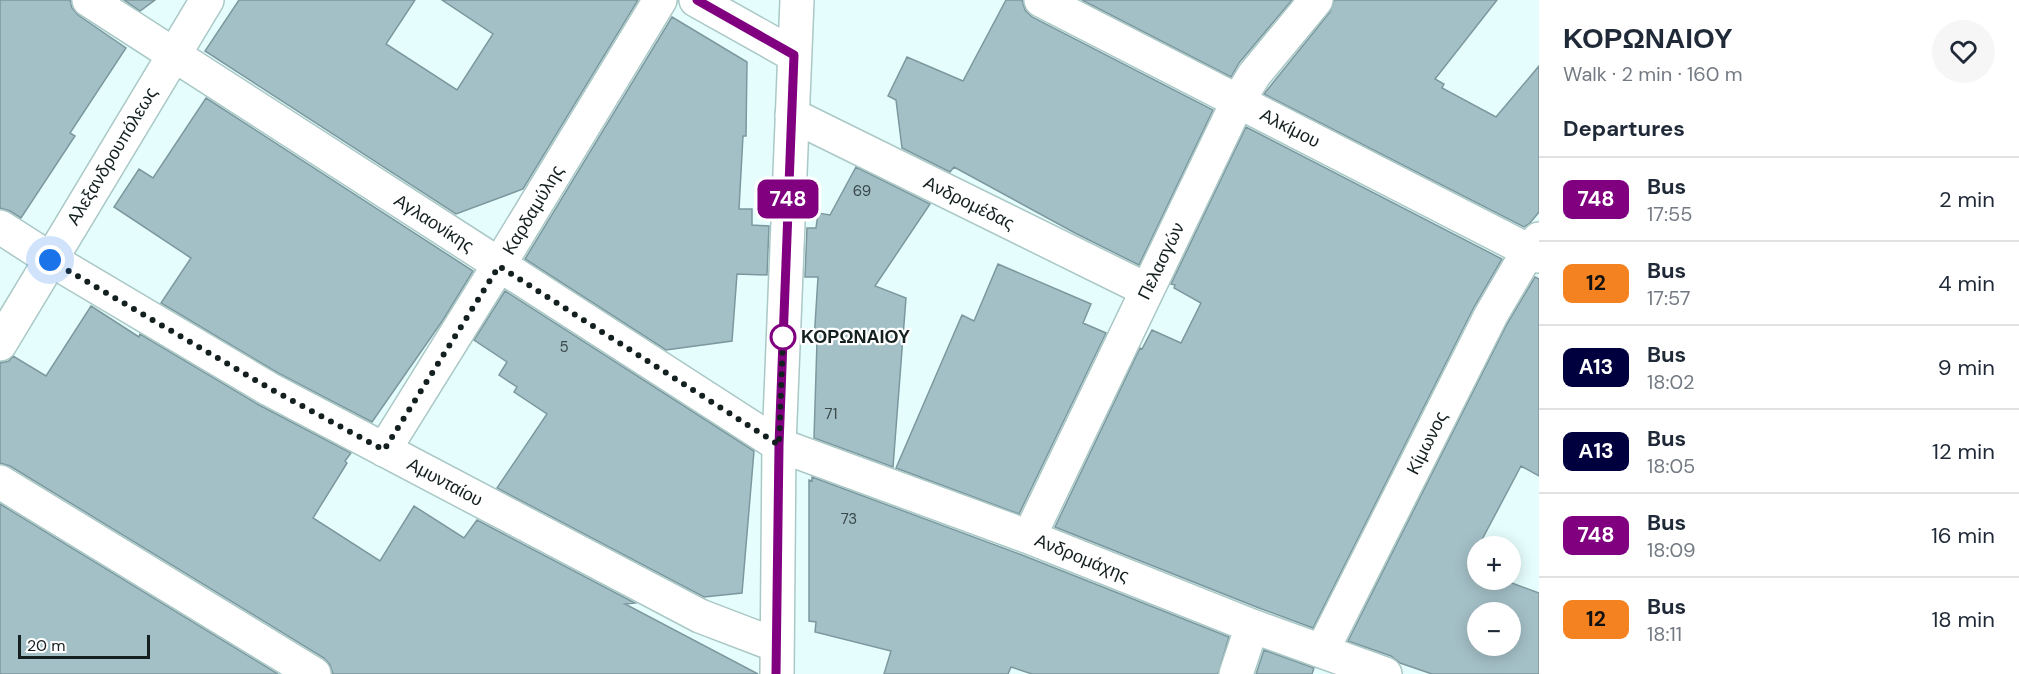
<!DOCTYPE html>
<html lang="en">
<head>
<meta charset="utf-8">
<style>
  body { margin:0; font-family:"DM Sans",sans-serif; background:#f6f6f7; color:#1f2937; height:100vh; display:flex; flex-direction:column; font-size:22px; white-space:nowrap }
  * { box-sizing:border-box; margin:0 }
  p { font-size:20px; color:#747a83 }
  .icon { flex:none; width:33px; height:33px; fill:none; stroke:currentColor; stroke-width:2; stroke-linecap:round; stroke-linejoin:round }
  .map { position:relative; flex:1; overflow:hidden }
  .panel { display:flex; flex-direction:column; background:#fff; width:480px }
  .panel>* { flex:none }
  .badge { padding:0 12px; border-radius:9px; font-size:21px; line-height:39px }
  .controls { position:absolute; left:1467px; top:536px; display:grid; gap:12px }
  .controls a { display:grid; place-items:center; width:54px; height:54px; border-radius:50%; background:#fff; box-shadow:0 3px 15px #0003; font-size:30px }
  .scale { position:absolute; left:18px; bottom:15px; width:132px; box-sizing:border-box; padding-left:6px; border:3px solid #141f1f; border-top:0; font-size:16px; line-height:21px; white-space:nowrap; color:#141f1f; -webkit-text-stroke:4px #fff; paint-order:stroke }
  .you { position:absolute; width:30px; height:30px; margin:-15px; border:4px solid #fff; border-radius:50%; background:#1a73e8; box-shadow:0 0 0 9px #1a73e833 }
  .map>.badge { position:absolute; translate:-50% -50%; box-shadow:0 0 0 3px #fff }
  h2 { padding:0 24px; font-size:22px; line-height:54px }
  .round { display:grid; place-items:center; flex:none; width:63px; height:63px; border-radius:32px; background:#f6f6f7 }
  .overview { display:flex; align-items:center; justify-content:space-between; height:102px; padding:0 24px }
  h1 { font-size:28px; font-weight:600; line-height:45px }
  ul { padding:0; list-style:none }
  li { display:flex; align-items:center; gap:18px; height:84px; padding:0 24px; border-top:2px solid #e0e1e3 }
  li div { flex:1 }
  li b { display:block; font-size:22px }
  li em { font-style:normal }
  li .badge { min-width:66px; font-weight:700; text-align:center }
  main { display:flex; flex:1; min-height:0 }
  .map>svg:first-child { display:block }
  .building { fill:#a4c0c7; stroke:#7c989e; stroke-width:1.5; fill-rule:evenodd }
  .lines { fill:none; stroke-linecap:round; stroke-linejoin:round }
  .street-casing { stroke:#aac8c6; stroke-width:36 }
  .secondary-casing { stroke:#aac8c6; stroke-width:36 }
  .street { stroke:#fff; stroke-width:33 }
  .secondary { stroke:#fff; stroke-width:33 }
  .line-casing { stroke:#fff; stroke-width:14 }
  .line { stroke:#800080; stroke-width:9 }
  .walk { stroke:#141f1f; stroke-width:6; stroke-dasharray:0 10.8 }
  .stop-dot { fill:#fff; stroke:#800080; stroke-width:3 }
  .labels { text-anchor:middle; stroke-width:4.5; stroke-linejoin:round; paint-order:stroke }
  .number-label { font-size:15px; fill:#384749 }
  .street-label { font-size:18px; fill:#141f1f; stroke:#fff }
  .stop-label { font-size:18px; font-weight:bold; fill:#141f1f; stroke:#fff; text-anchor:start }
</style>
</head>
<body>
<main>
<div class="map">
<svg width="1539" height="674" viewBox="0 0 1539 674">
  <rect width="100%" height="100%" fill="#e5fefd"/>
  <path class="building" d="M0 0H70L72 8 78 15 126 48 70 133 75 136 21 218 10 211 0 208Z
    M124 0H155L140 11Z
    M239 0H415L386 44 457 90 493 34 442 0H638L523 189 456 214 205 51Z
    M1006 0H1022L1025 10 1032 17 1213 110 1139 265 1075 233 954 167 950 172 902 148 896 100 888 96 907 57 963 81Z
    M1082 0H1292L1239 63 1231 77Z
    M1334 0H1497L1435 79 1444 84 1442 88 1496 117 1539 66V212L1530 223 1524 227 1264 94 1330 12Z
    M672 17 747 62 746 136H743L739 209H752V225L769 226 767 275 737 274 732 341 666 350 525 259Z
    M206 98 473 271 443 320 372 422 278 373 161 303 191 258 114 207 139 169 153 178Z
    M1246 127 1502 259 1474 307 1313 628 1259 608 1055 527 1140 348 1142 349 1152 330 1181 343 1201 303 1174 288 1175 285 1171 284Z
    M856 167 930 204 875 286 906 298 893 467 814 438 817 341H814L818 277H805L807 228H816L818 213 830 215Z
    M998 264 1091 304 1083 323 1106 333 1019 514 896 468 962 315 974 321Z
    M1535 277 1539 279V476L1521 466 1468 566 1478 570V579H1501L1539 593V674H1432L1400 663 1391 656 1348 641 1507 324ZM1478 612H1510V645H1478Z
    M505 291 754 451 742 593 704 597 497 488 547 414 514 392 517 387 499 375 507 362 474 340Z
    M91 306 139 337 140 334 259 405 351 453 345 461 347 463 313 518 380 561 414 506 464 538 477 520 635 603 625 604 758 674H333L330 665 324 658 10 466 0 463V363L9 361 13 356 46 376Z
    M812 477 1022 555 1229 637 1218 674H1032L1011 667 1008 674H884L891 651 815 632 816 622 809 621V480L812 481Z
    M0 504 278 674H0Z
    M1264 650 1314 668 1312 674H1256Z"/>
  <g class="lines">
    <defs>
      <path id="street" d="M89 0 779 445 1029 537 1252 626 1385 674
        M1041 0 1539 256
        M792 115 1147 290
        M0 227 50 259 269 389 700 616 776 645
        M0 344 207 0
        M384 450 499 265 660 0
        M0 482 314 674
        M1029 537 1238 101 1254 75 1316 0
        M1322 651 1491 315 1529 250 1539 239
        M1236 674 1252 626"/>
      <path id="secondary" d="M696 0 794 55
        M777 674 779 445 797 0"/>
    </defs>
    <use href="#street" class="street-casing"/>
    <use href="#secondary" class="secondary-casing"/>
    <use href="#street" class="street"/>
    <use href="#secondary" class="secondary"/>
  </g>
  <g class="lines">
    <defs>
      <path id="line" d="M697 0 794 55 779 445 776 674"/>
    </defs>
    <use href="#line" class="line-casing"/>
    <use href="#line" class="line"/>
    <path class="walk" d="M50 260 269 388 384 450 499 266 779 445 783 337"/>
  </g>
  <circle class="stop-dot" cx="783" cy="337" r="12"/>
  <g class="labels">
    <g class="number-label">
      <text x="862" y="196">69</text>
      <text x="564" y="352">5</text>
      <text x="831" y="419">71</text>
      <text x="849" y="524">73</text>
    </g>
    <g class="street-label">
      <text transform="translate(1290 128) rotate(27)" y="6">Αλκίμου</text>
      <text transform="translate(112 156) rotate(-59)" y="6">Αλεξανδρουπόλεως</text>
      <text transform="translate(969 203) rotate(26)" y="6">Ανδρομέδας</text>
      <text transform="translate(533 210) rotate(-59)" y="6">Καρδαμύλης</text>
      <text transform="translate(434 223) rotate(33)" y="6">Αγλαονίκης</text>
      <text transform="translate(1161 261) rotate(-64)" y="6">Πελασγών</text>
      <text transform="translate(1427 443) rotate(-63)" y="6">Κίμωνος</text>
      <text transform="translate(445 482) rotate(28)" y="6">Αμυνταίου</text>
      <text transform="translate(1082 558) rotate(22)" y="6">Ανδρομάχης</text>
    </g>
    <g class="stop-label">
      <text x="801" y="343">ΚΟΡΩΝΑΙΟΥ</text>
    </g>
  </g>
</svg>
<div class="controls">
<a>+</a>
<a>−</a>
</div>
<div class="scale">20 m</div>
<div class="you" style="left:50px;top:260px"></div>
<b class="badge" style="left:788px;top:199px;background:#800080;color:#fff">748</b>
</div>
<section class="panel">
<div class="overview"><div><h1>ΚΟΡΩΝΑΙΟΥ</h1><p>Walk · 2 min · 160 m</p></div><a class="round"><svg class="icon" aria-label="heart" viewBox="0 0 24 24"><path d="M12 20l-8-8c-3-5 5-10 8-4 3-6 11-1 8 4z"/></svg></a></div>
<h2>Departures</h2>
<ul>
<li><span class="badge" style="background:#800080;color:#fff">748</span><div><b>Bus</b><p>17:55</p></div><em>2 min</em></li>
<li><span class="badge" style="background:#f58220;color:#111">12</span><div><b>Bus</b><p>17:57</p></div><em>4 min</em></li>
<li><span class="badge" style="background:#00003f;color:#fff">A13</span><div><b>Bus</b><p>18:02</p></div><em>9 min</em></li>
<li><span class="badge" style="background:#00003f;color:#fff">Α13</span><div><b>Bus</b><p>18:05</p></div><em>12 min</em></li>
<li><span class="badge" style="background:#800080;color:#fff">748</span><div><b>Bus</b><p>18:09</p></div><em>16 min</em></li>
<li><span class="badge" style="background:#f58220;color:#111">12</span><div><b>Bus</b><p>18:11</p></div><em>18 min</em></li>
</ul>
</section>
</main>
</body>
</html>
